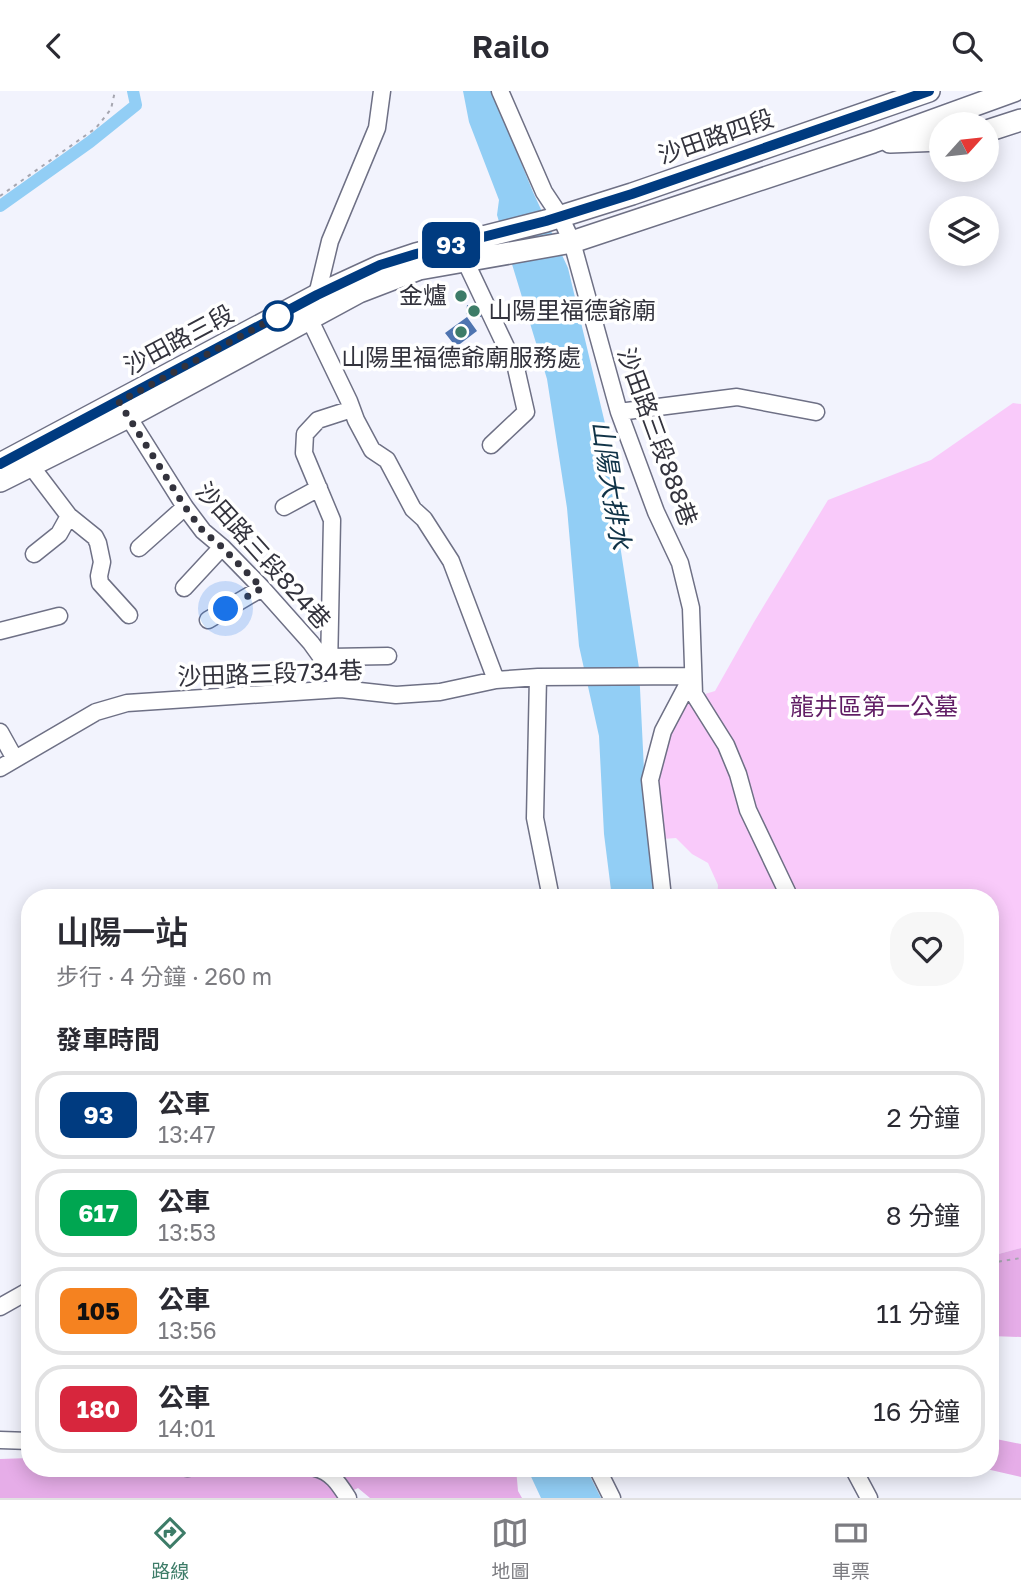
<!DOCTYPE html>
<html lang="zh-TW">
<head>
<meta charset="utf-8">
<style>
  body { margin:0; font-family:"Golos Text","Noto Sans TC",sans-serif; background:#f7f7f7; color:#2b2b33; height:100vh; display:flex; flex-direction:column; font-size:26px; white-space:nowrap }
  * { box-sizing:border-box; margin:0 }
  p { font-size:23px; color:#7c7c81 }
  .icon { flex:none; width:38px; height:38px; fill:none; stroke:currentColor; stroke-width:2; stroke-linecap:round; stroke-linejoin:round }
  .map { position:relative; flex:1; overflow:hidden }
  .panel { position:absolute; left:21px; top:798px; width:978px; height:588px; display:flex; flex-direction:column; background:#fff; border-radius:28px; box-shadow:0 4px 18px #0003 }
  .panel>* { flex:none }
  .badge { padding:0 14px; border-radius:10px; font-size:24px; line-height:46px }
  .needle { width:46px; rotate:63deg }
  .fabs { position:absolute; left:929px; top:21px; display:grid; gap:14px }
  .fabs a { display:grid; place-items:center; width:70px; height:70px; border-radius:50%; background:#fff; box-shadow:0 4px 18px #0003; font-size:35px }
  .you { position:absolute; width:35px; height:35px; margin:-18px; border:5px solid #fff; border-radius:50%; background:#1a73e8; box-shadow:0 0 0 10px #1a73e833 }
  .map>.badge { position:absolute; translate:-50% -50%; box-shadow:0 0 0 4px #fff }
  h2 { padding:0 35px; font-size:26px; line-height:63px }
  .round { display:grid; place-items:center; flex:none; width:74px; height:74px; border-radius:28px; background:#f7f7f7 }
  .overview { display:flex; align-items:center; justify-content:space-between; height:119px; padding:0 35px }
  h1 { font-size:33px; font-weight:600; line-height:52px }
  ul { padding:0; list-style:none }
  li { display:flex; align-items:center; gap:21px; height:88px; margin:0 14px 10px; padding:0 21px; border:4px solid #e1e1e2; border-radius:28px }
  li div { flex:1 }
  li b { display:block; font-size:26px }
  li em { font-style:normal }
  li .badge { min-width:77px; font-weight:700; text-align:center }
  header { display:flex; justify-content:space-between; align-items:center; height:91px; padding:0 35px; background:#fff; font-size:32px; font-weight:600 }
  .dock { display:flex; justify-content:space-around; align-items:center; height:98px; border-top:2px solid #e1e1e2; background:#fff; font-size:19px; color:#7c7c81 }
  .dock a { display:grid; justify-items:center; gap:4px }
  .dock .current { color:#3d7c68 }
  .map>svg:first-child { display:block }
  .green { fill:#f9cafa }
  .forest { fill:#e6ade8 }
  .water { fill:#92cef5 }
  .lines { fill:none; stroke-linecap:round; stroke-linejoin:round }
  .canal { stroke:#92cef5; stroke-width:12 }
  .building { fill:#4e74b0 }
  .minor-casing { stroke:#6e7085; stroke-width:19 }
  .major-casing { stroke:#6e7085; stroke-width:24 }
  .path { stroke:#a6a6b0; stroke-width:2; stroke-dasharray:3.5 5; stroke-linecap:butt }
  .minor { stroke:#fff; stroke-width:16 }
  .major { stroke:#fff; stroke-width:21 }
  .line-casing { stroke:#fff; stroke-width:16 }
  .line { stroke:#003b80; stroke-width:10 }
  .walk { stroke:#33333d; stroke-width:7; stroke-dasharray:0 12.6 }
  .poi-dot { fill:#3d7c68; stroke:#fff; stroke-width:2.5 }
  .stop-dot { fill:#fff; stroke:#003b80; stroke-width:3.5 }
  .labels { text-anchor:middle; stroke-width:7; stroke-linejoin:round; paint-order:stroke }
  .street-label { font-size:24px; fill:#33333d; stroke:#fff }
  .poi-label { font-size:24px; fill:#33333d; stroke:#fff; text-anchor:end }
  .park-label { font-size:24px; fill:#611e65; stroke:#fff }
  .water-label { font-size:26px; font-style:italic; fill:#103347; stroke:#fff }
</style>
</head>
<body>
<header><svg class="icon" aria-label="back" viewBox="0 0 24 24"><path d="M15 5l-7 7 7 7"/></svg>Railo<svg class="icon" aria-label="search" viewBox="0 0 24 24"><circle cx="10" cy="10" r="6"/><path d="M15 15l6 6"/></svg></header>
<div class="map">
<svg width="1021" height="1407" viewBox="0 0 1021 1407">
  <rect width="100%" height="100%" fill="#f2f3fd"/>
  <path class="green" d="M1013 312 1021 313V1157L991 1165 990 807H800L760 728 730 649 705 603 715 600 754 531 828 409 931 369Z
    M685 610 688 611 694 617 715 645 787 807H717L718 794 708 772 692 763 676 747 663 748 656 687 663 653Z"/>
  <path class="forest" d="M1021 1157V1246L991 1245V1165Z
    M991 1347 1021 1353V1386L982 1377H990Z
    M30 1367V1377H516L518 1400 522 1407H370L358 1397 338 1407H0V1368Z"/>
  <path class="water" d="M463 0H492L533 101 568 177 608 345 616 428 639 577 644 679 659 807H612L604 743 599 645 579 555 567 417 547 288 497 124 499 109 469 31Z
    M527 1377H586L601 1407H541Z"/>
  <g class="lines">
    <path class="canal" d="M0 115 90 51 136 14 133 0"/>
  </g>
  <path class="building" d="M467 214 482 217 481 226 466 223Z
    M467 226 477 240 456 256 445 242Z"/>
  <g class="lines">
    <defs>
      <path id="minor" d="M382 0 377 37 330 150 317 204 309 227 349 310 356 329 372 359 387 369 413 418 424 428 451 470 496 589
        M500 0 544 101 560 125 572 151 619 321 656 421 680 472 691 517 694 603 726 654 738 683 748 719 790 807
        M461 161 516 277 526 321 491 354
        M124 319 185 416 203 440 222 456 262 497 311 552 329 577 341 598
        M619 321 737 306 816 321
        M31 375 69 425 95 446 98 452 102 471 99 485 100 492 129 524
        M284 416 319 397
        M139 457 185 416
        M34 463 59 443 69 425
        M184 497 222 456
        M208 529 262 497
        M0 540 59 525
        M330 566 388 565
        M329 577 332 429 304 362 305 343 318 329 352 318
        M538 586 535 727 551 807
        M0 641 15 668
        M0 677 96 621 127 612 341 598 396 604 440 601 496 589 538 586 692 585
        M663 807 650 689 663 640 692 585
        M0 1216 30 1199
        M0 1349 30 1350
        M187 1377H188
        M315 1377C332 1381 339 1393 348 1407
        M597 1377 612 1407
        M853 1377 869 1407"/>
      <path id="major" d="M987 40 1021 29
        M890 51 942 49
        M0 373 317 204 380 175 416 163 546 130 632 103 929 0
        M0 390 128 326 359 201 419 178 572 151 873 51 1014 0"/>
    </defs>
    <use href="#minor" class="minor-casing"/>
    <use href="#major" class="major-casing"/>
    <path class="path" d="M0 105 96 37 111 18 115 0
      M426 195 432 209
      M990 1172 1021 1167"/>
    <use href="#minor" class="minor"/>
    <use href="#major" class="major"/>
  </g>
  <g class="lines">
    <defs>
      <path id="line" d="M0 373 317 204 380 174 416 163 546 130 632 103 929 0"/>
    </defs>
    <use href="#line" class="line-casing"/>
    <use href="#line" class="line"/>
    <path class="walk" d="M226 518 262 497 222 456 203 440 185 416 119 311 278 225"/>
  </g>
  <g class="poi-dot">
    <circle cx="461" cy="205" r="7"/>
    <circle cx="474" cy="220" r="7"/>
    <circle cx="461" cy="241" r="7"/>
  </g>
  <circle class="stop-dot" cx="278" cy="225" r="14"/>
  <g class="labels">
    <g class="street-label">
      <text transform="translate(716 46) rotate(-19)" y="8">沙田路四段</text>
      <text transform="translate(179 249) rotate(-28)" y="8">沙田路三段</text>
      <text transform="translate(657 346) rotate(70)" y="8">沙田路三段888巷</text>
      <text transform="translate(263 465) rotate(48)" y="8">沙田路三段824巷</text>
      <text transform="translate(270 583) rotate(-2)" y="8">沙田路三段734巷</text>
    </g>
    <g class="poi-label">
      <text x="447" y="213">金爐</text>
      <text x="488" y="228" text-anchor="start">山陽里福德爺廟</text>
      <text x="461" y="275" text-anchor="middle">山陽里福德爺廟服務處</text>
    </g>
    <g class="park-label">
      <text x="874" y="624">龍井區第一公墓</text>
    </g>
    <g class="water-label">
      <text transform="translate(611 394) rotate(81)" y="9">山陽大排水</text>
    </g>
  </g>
</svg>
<div class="fabs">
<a><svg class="needle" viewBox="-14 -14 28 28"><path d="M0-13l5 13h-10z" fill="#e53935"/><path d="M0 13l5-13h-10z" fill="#7c7c81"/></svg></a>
<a><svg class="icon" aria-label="layers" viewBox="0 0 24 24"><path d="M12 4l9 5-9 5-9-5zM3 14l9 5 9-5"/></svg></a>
</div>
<div class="you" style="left:226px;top:518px"></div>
<b class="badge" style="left:451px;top:154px;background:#003b80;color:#fff">93</b>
<section class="panel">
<div class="overview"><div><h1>山陽一站</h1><p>步行 · 4 分鐘 · 260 m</p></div><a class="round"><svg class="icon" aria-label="heart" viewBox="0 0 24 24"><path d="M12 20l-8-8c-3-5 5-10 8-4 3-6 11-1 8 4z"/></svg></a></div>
<h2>發車時間</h2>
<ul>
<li><span class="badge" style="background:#003b80;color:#fff">93</span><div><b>公車</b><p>13:47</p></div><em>2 分鐘</em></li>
<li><span class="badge" style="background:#00a651;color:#fff">617</span><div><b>公車</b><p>13:53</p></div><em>8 分鐘</em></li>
<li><span class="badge" style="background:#f58220;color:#111">105</span><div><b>公車</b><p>13:56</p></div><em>11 分鐘</em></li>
<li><span class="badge" style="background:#d7263d;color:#fff">180</span><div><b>公車</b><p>14:01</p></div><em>16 分鐘</em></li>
</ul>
</section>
</div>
<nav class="dock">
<a class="current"><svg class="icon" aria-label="directions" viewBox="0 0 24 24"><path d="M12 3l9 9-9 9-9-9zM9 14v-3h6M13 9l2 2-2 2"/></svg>路線</a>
<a><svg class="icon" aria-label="map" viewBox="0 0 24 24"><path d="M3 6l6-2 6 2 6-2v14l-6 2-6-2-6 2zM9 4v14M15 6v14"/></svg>地圖</a>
<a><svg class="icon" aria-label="tickets" viewBox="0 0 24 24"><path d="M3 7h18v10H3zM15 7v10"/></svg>車票</a>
</nav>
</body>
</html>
